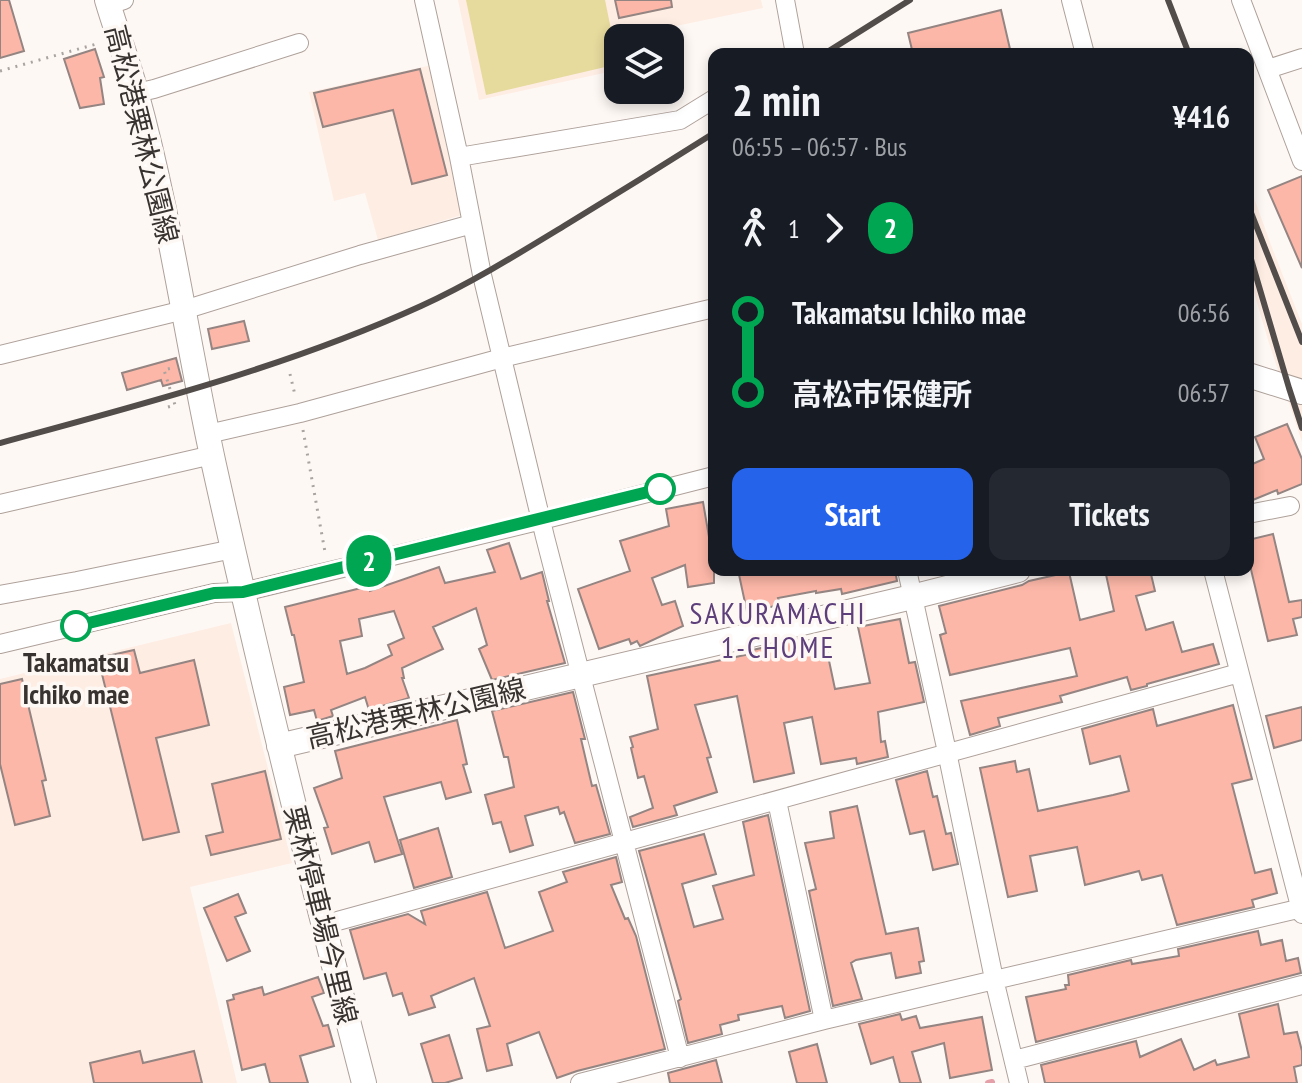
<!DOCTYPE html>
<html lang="en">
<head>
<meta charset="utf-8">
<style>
  body { margin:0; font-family:"PT Sans Narrow","Noto Sans JP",sans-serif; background:#242831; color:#f1f3f6; height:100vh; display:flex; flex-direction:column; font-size:30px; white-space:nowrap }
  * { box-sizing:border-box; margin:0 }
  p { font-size:26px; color:#9ea1a6 }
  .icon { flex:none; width:44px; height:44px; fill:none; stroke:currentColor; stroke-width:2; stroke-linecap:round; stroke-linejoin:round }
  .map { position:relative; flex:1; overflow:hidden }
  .sheet { position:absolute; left:708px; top:48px; width:546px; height:528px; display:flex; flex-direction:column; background:#171b24; border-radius:16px; box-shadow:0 4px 12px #0003 }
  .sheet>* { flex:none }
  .badge { padding:0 16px; border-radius:26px; font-size:28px; line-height:52px }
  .tools { position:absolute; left:604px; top:24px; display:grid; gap:16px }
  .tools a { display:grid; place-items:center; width:80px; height:80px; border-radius:16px; background:#171b24; box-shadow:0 4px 12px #0003; font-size:40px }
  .map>.badge { position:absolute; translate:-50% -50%; box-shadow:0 0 0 4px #fff }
  .legs { display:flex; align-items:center; gap:12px; height:88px; padding:0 24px; font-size:26px }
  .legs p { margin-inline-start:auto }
  .overview { display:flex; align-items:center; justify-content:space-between; height:136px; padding:0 24px }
  h1 { font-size:44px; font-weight:700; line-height:60px }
  .primary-button { display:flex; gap:16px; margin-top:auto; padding:16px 24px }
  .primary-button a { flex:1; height:92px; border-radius:16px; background:#2563eb; color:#fff; font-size:32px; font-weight:700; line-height:92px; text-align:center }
  .primary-button a+a { background:#242831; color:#f1f3f6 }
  ul { padding:0 24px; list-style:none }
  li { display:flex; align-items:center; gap:28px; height:80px; font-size:30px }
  li i { display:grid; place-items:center; width:12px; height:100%; margin:0 10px; background:currentColor }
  li i::after { content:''; width:20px; height:20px; margin:-10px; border:6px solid; border-radius:50%; background:#171b24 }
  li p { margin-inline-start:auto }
  li:first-child i { background:linear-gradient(#0000 50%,currentColor 0) }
  li:last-child i { background:linear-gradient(currentColor 50%,#0000 0) }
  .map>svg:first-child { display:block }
  .built { fill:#feede3 }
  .green { fill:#e7da9d }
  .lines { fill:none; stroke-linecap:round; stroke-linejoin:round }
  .stream { stroke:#e59fa8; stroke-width:6 }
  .building { fill:#fcb7a8; stroke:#948582; stroke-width:2; fill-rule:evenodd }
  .minor-casing { stroke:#aea19a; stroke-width:20 }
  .major-casing { stroke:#aea19a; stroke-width:26 }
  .path { stroke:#aaa4a1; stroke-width:3; stroke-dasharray:2 6; stroke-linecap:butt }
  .minor { stroke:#fff; stroke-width:18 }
  .major { stroke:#fff; stroke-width:24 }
  .rail { stroke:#524d4a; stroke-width:6 }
  .line-1-casing { stroke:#fff; stroke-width:18 }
  .line-1 { stroke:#00a651; stroke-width:12 }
  .stop-1-dot { fill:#fff; stroke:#00a651; stroke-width:4 }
  .labels { text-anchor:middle; stroke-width:7; stroke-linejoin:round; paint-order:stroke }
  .street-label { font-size:28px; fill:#383330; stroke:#fef8f5 }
  .stop-label { font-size:28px; font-weight:bold; fill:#383330; stroke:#fef8f5 }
  .neighbourhood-label { font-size:30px; letter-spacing:2px; fill:#5d3f7b; stroke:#fef8f5 }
</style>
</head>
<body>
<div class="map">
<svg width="1302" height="1083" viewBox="0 0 1302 1083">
  <rect width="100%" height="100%" fill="#fef8f5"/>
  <path class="built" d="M458 0H761L763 8 671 27 676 57 670 58V38H618V70L479 100Z
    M432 65 465 214 378 240 365 193 334 201 309 92Z
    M1248 181 1271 245 1302 324V442L1268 340 1248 272Z
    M231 623 292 863 190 887 237 1083H0V679Z"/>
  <path class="green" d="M466 0H605L618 64 486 95Z"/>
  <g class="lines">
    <path class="stream" d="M988 1083 992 1082"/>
  </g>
  <path class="building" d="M0 0H9L24 51 0 58Z
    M615 0H671L672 7 619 18Z
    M1001 10 1010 49 991 54H913L908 33Z
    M95 49 104 77 100 78 104 104 80 108 64 59Z
    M420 69 447 175 412 184 393 110 323 127 314 93Z
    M1302 176V268L1268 190Z
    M244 321 249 341 212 349 208 329Z
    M176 358 182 381 163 386 161 380 127 390 122 373Z
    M1287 424 1302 459V484L1278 494 1277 490 1248 502V466L1264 459 1255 437Z
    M703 502 714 566V583L688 587 685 565 652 578 662 605 675 601 683 626 640 646 637 641 631 644 629 639 599 649 578 589 630 571 620 541 669 526 666 509Z
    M1273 534 1289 602 1302 600V617L1293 619 1297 635 1268 641 1248 557V540Z
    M509 543 521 579 542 572 549 601H547L565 663 492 680 479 649 487 645 476 608 433 627 443 649 402 668 404 678H402L409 698 369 710 365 697 331 710 333 716 317 721 314 710 290 715 284 687 304 682 294 635H292L285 607 369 586 370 591 439 567 445 583 495 572 487 550ZM394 611 404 638 388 645 392 655 365 668 347 674 340 641 362 636 359 619Z
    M738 570H895L897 581 842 594 841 589 816 593V591L778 598 780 605 747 612Z
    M1105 570H1150L1155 591 1136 596 1146 630 1173 622 1182 652 1213 644 1219 664 1147 684V686L1131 690 1127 677 1060 696 1062 702 998 718 1000 726 970 735 961 701 1077 676 1070 648 950 675 940 635 946 633 939 606 1022 585 1029 581 1069 572 1080 620 1114 611Z
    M900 619 909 663 915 662 924 702 878 712 881 742 885 741 888 757 857 764 856 758 821 764 812 717 784 723 794 773 754 782 737 696 695 705 711 757 707 758 717 792 674 806 677 815 633 827 630 817 653 808 644 776 638 778 631 748 633 747 630 737 658 729 647 676 745 655 744 652 800 639 801 642 824 637 835 689 870 683 858 627Z
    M134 650 140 673 194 660 209 725 156 738 179 832 143 840 98 658Z
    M22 679 46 780 42 781 50 816 15 825 0 764V684Z
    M573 692 585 739H581L592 786 596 785 610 834 575 843 564 812 560 814 558 807 525 816 533 845 510 852 501 822 493 824 485 795 514 787 508 757H504L492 711Z
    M1233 705 1252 779 1232 784 1255 873 1271 869 1277 893 1252 900 1254 907 1177 925 1162 875 1142 880 1139 871 1085 885 1077 847 1030 856 1037 891 1008 897 980 768 1015 761 1017 772 1029 769 1038 811 1113 795 1129 791 1120 756 1090 764 1082 729 1153 709 1157 726Z
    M1302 707V740L1274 748 1266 716Z
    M457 720 467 764 463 765 471 792 446 799 441 782 384 797 402 854 375 862 369 842 332 854 324 828 328 827 314 788 342 778 335 751Z
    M265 771 281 839 211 855 206 836 223 832 212 784Z
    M927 771 933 797 937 796 946 834 951 833 958 864 933 870 924 831 910 834 896 780Z
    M857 806 886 934 918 928 924 961 919 962 921 973 896 978 891 953 856 960 851 963 862 999 833 1006 809 891 816 889 805 843 834 838 830 812Z
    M768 815 810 1011 785 1018 782 1006 738 1015 739 1020 720 1025 722 1034 688 1043 678 1001 681 999 639 851 704 834 716 874 682 884 694 927 723 919 713 886 754 875 743 822Z
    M438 828 452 877 414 888 400 840Z
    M616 857 622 882 611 885 625 919 628 918 636 936 665 1049 577 1071 557 1078 539 1032 507 1044 512 1065 487 1071 477 1029 490 1026 474 978 431 996 435 1007 409 1015 402 993 393 996 386 973 364 979 350 930 408 914 425 924 421 911 487 892 505 948 553 931 539 892 567 882 563 872Z
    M238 894 246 913 235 917 250 951 227 961 204 908Z
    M1258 931 1261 945 1282 940 1286 961 1298 958 1301 973 1036 1042 1026 997 1066 989 1065 985H1069L1068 975 1131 960 1132 964 1179 956 1178 949Z
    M318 977 324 993 312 997 323 1026 328 1025 334 1046 300 1056 308 1083H270L265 1064 242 1070 227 1001 234 999 233 995 262 987 264 995Z
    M1278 1004 1284 1034 1297 1032 1302 1051V1065L1294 1067 1297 1083H1045L1041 1065 1136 1041 1140 1057 1181 1039 1194 1070 1215 1060 1217 1065 1249 1057 1239 1014Z
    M900 1014 902 1020 916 1016 920 1028 982 1017 992 1070 950 1078 944 1043 912 1052 921 1083H900L893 1057 871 1064 859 1024Z
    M449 1035 462 1078 445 1083H433L421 1044Z
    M817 1044 827 1083H797L789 1052Z
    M140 1051 143 1063 194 1051 202 1083H94L90 1063Z
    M716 1060 722 1083H670L668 1073Z"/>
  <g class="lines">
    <defs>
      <path id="minor" d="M424 0 459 157 482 275 545 537 680 1058
        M785 0 795 54
        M1071 0 1085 54
        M1241 0 1302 161
        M109 5 124 0
        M1268 69 1302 58
        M136 93 154 89 299 43
        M459 157 680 120 714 99
        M0 355 184 310 360 255 472 224
        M208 434 300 413 502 358 714 308
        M0 504 212 455
        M1248 514 1290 506
        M907 570 947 752 994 979 1019 1083
        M1213 570 1302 914
        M0 595 77 581 233 549
        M0 644 214 593 243 592 542 520 714 476
        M777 801 824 1020
        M323 925 1239 673
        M1014 1060 1302 985
        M580 1083 824 1020 1302 908"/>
      <path id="major" d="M107 0C116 31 128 61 136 92 170 215 187 342 214 465 260 672 311 878 364 1083
        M1248 375 1302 392
        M279 746 912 597 1018 570"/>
    </defs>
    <use href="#minor" class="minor-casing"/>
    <use href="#major" class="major-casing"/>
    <path class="path" d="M0 71 100 43
      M290 374 295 395
      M168 407 175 405 164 370 172 368
      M303 430 325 552"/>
    <use href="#minor" class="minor"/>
    <use href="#major" class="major"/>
    <path class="rail" d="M1168 0 1189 54
      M824 54 910 0
      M1248 205 1302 342
      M1248 249 1289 388 1302 428
      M0 443C143 404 287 367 421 306 471 283 518 254 564 226 615 195 665 164 714 133"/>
  </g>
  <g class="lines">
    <defs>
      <path id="line-1" d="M76 626 214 593 243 592 660 489"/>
    </defs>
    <use href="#line-1" class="line-1-casing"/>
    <use href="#line-1" class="line-1"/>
  </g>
  <g class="stop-1-dot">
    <circle cx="660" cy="489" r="14"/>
    <circle cx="76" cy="626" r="14"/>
  </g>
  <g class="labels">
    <g class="street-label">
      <text transform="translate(142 134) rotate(76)" y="10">高松港栗林公園線</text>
      <text transform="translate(416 713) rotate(-13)" y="10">高松港栗林公園線</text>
      <text transform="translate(321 915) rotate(76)" y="10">栗林停車場今里線</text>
    </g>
    <g class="stop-label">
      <text x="76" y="672">Takamatsu<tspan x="76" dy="32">Ichiko mae</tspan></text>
    </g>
    <g class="neighbourhood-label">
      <text x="778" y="624">SAKURAMACHI<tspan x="778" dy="34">1-CHOME</tspan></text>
    </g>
  </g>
</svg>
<div class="tools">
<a><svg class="icon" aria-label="layers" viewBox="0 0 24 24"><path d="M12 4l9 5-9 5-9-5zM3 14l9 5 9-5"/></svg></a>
</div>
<b class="badge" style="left:369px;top:561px;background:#00a651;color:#fff">2</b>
<section class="sheet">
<div class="overview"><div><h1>2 min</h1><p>06:55 – 06:57 · Bus</p></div><b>¥416</b></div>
<div class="legs"><svg class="icon" aria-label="walk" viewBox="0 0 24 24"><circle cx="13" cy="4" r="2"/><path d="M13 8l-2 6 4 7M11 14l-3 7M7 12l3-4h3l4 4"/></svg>1<svg class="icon" aria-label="forward" viewBox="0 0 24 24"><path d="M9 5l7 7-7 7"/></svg><b class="badge" style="background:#00a651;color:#fff">2</b></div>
<ul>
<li><i style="color:#00a651"></i><b>Takamatsu Ichiko mae</b><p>06:56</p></li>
<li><i style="color:#00a651"></i><b>高松市保健所</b><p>06:57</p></li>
</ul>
<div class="primary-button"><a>Start</a><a>Tickets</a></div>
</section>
</div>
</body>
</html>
